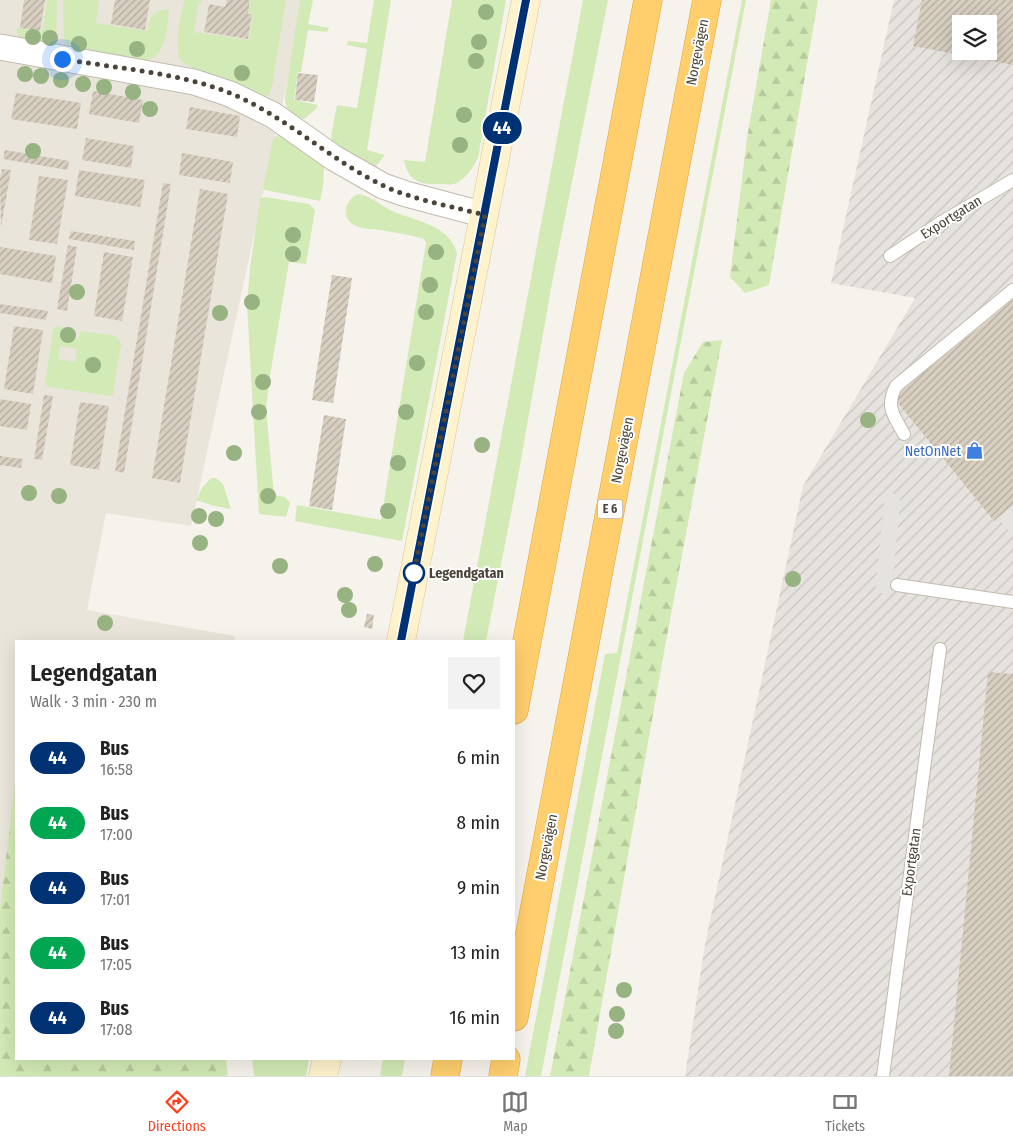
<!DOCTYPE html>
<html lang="en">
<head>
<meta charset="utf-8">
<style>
  body { margin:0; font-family:"Fira Sans Condensed",sans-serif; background:#f2f2f2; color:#222; height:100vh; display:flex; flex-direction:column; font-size:19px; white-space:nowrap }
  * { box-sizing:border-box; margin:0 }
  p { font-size:16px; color:#767676 }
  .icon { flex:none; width:28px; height:28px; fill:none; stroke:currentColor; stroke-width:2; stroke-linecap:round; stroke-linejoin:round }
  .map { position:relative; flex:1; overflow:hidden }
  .sheet { position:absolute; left:15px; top:640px; width:500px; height:420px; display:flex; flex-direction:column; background:#fff; border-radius:0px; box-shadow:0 5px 20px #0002 }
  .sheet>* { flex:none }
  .badge { padding:0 10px; border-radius:16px; font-size:18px; line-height:32px }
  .controls { position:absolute; left:952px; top:15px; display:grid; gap:10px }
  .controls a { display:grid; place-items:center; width:45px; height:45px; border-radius:0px; background:#fff; box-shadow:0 5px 20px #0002; font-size:25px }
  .you { position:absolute; width:25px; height:25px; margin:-12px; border:4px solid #fff; border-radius:50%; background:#1a73e8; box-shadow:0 0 0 8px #1a73e833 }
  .map>.badge { position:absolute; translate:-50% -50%; box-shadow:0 0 0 2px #fff }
  .round { display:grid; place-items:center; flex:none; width:52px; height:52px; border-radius:0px; background:#f2f2f2 }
  .overview { display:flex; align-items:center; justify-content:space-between; height:85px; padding:0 15px }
  h1 { font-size:24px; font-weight:600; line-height:38px }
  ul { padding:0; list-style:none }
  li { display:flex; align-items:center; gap:15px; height:65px; padding:0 15px }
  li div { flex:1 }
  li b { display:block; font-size:19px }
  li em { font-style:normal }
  li .badge { min-width:55px; font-weight:700; text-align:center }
  .tabs { display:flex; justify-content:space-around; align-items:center; height:70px; border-top:1px solid #e0e0e0; background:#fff; font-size:14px; color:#767676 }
  .tabs a { display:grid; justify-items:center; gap:2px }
  .tabs .selected { color:#fc3f1d }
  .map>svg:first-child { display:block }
  .residential { fill:#eae5da }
  .industrial { fill:url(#industrial-furrows); fill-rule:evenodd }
  .green { fill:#d2eab5; fill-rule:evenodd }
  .forest { fill:url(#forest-firs) }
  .parking { fill:#e5e3e0 }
  .building { fill:url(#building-hatch); fill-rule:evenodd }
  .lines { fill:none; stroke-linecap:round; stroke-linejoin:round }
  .lane-casing { stroke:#c2bbae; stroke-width:14 }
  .street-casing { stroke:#c2bbae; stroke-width:27 }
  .secondary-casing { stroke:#d6c79b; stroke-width:29 }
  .highway-casing { stroke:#e0a43c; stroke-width:29 }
  .lane { stroke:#fff; stroke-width:12 }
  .street { stroke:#fff; stroke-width:25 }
  .secondary { stroke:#fff3cd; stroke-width:28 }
  .highway { stroke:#ffcf6e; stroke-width:28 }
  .tree { fill:#97b381 }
  .line-casing { stroke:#fff; stroke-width:11 }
  .line { stroke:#003273; stroke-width:8 }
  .walk { stroke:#4b4439; stroke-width:5; stroke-dasharray:0 9 }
  .stop-dot { fill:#fff; stroke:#003273; stroke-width:2.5 }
  .labels { text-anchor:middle; stroke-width:4; stroke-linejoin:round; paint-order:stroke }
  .shield { fill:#fff; stroke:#817c74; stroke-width:1 }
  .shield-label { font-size:12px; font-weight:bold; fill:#4b4439 }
  .street-label { font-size:14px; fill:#4b4439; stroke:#fff }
  .shop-label { font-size:14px; fill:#366cbe; stroke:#fff; text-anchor:end }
  .stop-label { font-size:14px; font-weight:bold; fill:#4b4439; stroke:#fff; text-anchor:start }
</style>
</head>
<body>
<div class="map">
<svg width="1013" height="1076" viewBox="0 0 1013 1076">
  <defs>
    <pattern id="industrial-furrows" width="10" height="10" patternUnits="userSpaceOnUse" patternTransform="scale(1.25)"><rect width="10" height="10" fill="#e6e2dd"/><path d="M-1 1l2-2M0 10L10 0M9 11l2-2" fill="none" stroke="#c7c3be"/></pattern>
    <pattern id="forest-firs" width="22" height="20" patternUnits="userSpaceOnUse" patternTransform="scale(1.25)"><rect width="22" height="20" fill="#d2eab5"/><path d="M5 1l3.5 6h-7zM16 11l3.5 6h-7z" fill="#b6ca9c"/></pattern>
    <pattern id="building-hatch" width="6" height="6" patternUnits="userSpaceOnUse" patternTransform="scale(1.25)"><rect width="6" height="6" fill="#d8cfc1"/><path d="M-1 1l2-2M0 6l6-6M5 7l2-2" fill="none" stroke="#b1aa9e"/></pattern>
  </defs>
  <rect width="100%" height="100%" fill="#f6f3ec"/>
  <path class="residential" d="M0 0H305L191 526 106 513 87 610 235 636 234 641H16V895L0 1043Z"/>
  <path class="industrial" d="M894 0H1013V1076H685L705 944 803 486 915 298 831 283ZM961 24H989V51H961Z"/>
  <path class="green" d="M47 0H57L56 41 54 44C42 44 24 44 17 34V28L42 32Z
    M63 0H99L96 23 147 31C151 14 151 12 169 9 166 30 168 59 141 61L69 49 64 40Z
    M185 0H202V3L198 4 194 32 249 40 253 14 249 13 251 0H286L272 86 269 95C259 98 240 85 230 80 219 76 186 68 181 60 173 50 181 12 185 0Z
    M300 0H313L308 24 329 28 327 32 308 30 301 72H298L294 100 318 105 315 110 304 119C292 118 285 109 285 98Z
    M374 0H391L367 150 384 155V156L376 166 368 168 332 141 331 136 337 105 357 108 367 49 347 45 348 41 367 43Z
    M452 0H506L478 158C473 168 465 180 454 184 450 185 443 184 438 184 419 185 408 180 404 160L425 162Z
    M583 0H608L552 283 516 488 486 641H463Z
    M742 0H746L541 1076H525L605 654 617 653Z
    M278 135H282L324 167 323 186 320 201 265 190 263 188 273 139Z
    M359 194C374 198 378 204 390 210 415 222 448 223 457 253L402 541 295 521 297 505 381 520 426 243 424 239C408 234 391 232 374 229 369 229 364 229 359 227 348 224 342 213 348 203 351 198 354 195 359 194Z
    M265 197 309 204 315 210 306 264 289 262 270 376 266 409 274 495 285 497 290 503 286 517 259 514 247 305 250 268 260 199Z
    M57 326 72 329 74 338 79 339 81 331 116 336 121 344 113 394 110 396 50 387 45 384 53 329ZM60 346 77 349 75 362 58 359Z
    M211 478H216L223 484 231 509 214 506 196 500 202 488Z
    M252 1059H309L306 1076H254Z
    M383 1059H405L402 1076H380Z"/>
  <path class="forest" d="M771 0H818L769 285 745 293 730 277 747 138Z
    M722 340 664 652 589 1076H550L684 373 703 342Z
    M16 774V1059H226L228 1076H0V910Z"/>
  <path class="parking" d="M885 493 901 495 891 594 875 592Z
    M1013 511V535L1000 521Z"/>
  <path class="building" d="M24 0H45L40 31 20 28Z
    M115 0H150L145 30 111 24Z
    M227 0H250L248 14H252L248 39 204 32 209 4 225 7Z
    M922 0H1013V65L913 46ZM961 24H989V51H961Z
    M298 73 318 75 314 102 295 100Z
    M93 91 143 100 139 123 89 114Z
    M16 93 81 103 77 129 11 119Z
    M190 107 240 116 237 137 186 129Z
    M86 138 134 146 131 168 82 160Z
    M5 150 69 161 68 170 3 159Z
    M182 153 233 162 230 183 179 175Z
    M2 169 11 170 1 227 0 179Z
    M79 170 145 180 140 207 75 196Z
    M39 176 68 180 57 244 29 240Z
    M163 183 171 184 124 473 115 471Z
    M200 189 228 194 180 483 152 478Z
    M71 231 135 241 134 250 69 239Z
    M68 245 77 247 67 311 57 309Z
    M0 247 56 256 52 283 0 274Z
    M104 252 133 257 122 321 94 316Z
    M332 275 352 278 333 403 312 400Z
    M1013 300V505L994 521 893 397Z
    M0 304 48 311 46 320 0 313Z
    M14 326 43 330 33 394 4 389Z
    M44 395 53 396 42 460 34 459Z
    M0 399 31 404 27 430 0 426Z
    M80 402 109 406 99 470 70 465Z
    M324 415 346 419 332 510 309 506Z
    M0 456 23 459 21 468 0 465Z
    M367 614 374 615 372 629 364 627Z
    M988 672 1013 674V1076H949Z"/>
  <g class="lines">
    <defs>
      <path id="lane" d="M890 256 940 223 1013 180
        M904 434C894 416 885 407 896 386L1013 290
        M897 585 1013 602
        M883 1076 940 649"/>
      <path id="street" d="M0 47 194 82 230 94 273 115 334 158 383 186 406 194 485 215"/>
      <path id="secondary" d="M401 641 526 0
        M323 1076 327 1059"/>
      <path id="highway" d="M514 710 648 0
        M514 1017 707 0
        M445 1076 448 1059
        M503 1076 506 1059"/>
    </defs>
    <use href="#lane" class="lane-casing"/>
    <use href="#street" class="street-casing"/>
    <use href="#secondary" class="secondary-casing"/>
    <use href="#highway" class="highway-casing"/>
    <use href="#lane" class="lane"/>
    <use href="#street" class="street"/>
    <use href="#secondary" class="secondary"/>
    <use href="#highway" class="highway"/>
  </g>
  <g class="tree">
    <circle cx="486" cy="12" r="8"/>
    <circle cx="33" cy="37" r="8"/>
    <circle cx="50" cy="38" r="8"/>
    <circle cx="479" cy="42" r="8"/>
    <circle cx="79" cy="44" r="8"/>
    <circle cx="137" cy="49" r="8"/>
    <circle cx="476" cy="61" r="8"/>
    <circle cx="242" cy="73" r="8"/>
    <circle cx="25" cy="74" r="8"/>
    <circle cx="41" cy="76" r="8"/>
    <circle cx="61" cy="80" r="8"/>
    <circle cx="83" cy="84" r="8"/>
    <circle cx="104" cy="87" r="8"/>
    <circle cx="133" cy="92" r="8"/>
    <circle cx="150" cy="109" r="8"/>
    <circle cx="464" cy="115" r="8"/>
    <circle cx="460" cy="145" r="8"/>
    <circle cx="33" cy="151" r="8"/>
    <circle cx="293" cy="235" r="8"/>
    <circle cx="436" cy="252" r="8"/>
    <circle cx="293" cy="254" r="8"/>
    <circle cx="430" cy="285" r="8"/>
    <circle cx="77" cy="292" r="8"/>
    <circle cx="252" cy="302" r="8"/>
    <circle cx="426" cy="312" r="8"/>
    <circle cx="220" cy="313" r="8"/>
    <circle cx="68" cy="335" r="8"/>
    <circle cx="417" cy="363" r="8"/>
    <circle cx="93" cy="365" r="8"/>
    <circle cx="263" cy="382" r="8"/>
    <circle cx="259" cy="412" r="8"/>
    <circle cx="406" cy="412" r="8"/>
    <circle cx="868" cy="420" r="8"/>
    <circle cx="482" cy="445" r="8"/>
    <circle cx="234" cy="453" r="8"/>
    <circle cx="398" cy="463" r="8"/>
    <circle cx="29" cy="493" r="8"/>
    <circle cx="59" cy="496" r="8"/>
    <circle cx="268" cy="496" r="8"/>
    <circle cx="388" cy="511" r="8"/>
    <circle cx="199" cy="516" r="8"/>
    <circle cx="216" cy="519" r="8"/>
    <circle cx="200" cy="543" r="8"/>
    <circle cx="375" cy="564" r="8"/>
    <circle cx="280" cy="566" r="8"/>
    <circle cx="793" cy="579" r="8"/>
    <circle cx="345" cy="595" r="8"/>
    <circle cx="349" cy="610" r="8"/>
    <circle cx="105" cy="623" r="8"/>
    <circle cx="624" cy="990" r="8"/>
    <circle cx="617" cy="1014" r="8"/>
    <circle cx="616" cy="1031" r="8"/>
  </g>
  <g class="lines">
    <defs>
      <path id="line" d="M401 641 526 0"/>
    </defs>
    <use href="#line" class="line-casing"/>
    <use href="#line" class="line"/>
    <path class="walk" d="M62 59C116 68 180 73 230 93 285 116 329 159 382 185 410 199 454 207 485 215L414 573"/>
  </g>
  <defs>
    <symbol id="shop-bare" viewBox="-9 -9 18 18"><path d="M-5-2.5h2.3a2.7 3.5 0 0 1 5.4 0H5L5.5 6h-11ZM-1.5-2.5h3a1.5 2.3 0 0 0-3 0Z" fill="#3f7fe0" stroke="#fff" stroke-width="2.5" paint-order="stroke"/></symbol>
  </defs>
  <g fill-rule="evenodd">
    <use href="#shop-bare" x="962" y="438" width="25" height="25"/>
  </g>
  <circle class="stop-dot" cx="414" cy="573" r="10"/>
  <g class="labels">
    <rect class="shield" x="597.5" y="499.5" width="25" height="19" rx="4"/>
    <g class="shield-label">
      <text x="610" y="513">E 6</text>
    </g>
    <g class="street-label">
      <text transform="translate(697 52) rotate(-79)" y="5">Norgevägen</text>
      <text transform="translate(951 217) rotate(-32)" y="5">Exportgatan</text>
      <text transform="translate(622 450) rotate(-79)" y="5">Norgevägen</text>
      <text transform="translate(546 847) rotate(-79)" y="5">Norgevägen</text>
      <text transform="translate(911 862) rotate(-82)" y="5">Exportgatan</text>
    </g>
    <g class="shop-label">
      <text x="961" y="456">NetOnNet</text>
    </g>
    <g class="stop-label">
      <text x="429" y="578">Legendgatan</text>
    </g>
  </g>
</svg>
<div class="controls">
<a><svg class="icon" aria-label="layers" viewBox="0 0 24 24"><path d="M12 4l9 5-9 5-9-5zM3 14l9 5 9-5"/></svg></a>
</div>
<div class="you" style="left:62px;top:59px"></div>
<b class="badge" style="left:502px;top:128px;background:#003273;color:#fff">44</b>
<section class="sheet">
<div class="overview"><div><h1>Legendgatan</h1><p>Walk · 3 min · 230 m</p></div><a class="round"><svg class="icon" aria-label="heart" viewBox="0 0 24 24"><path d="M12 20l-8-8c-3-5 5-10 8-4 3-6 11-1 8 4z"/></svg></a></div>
<ul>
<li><span class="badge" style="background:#003273;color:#fff">44</span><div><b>Bus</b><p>16:58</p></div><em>6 min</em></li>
<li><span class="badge" style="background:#00a651;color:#fff">44</span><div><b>Bus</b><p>17:00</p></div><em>8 min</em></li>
<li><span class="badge" style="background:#003273;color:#fff">44</span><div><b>Bus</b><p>17:01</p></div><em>9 min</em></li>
<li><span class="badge" style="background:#00a651;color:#fff">44</span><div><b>Bus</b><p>17:05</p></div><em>13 min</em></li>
<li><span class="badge" style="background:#003273;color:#fff">44</span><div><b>Bus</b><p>17:08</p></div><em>16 min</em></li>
</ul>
</section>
</div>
<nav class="tabs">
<a class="selected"><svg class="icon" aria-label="directions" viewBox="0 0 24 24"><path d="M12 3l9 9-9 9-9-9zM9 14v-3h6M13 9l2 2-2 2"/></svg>Directions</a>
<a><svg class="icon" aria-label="map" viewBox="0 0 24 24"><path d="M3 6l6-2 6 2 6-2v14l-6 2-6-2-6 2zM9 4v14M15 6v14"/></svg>Map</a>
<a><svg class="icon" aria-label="tickets" viewBox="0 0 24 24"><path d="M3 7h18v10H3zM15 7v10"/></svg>Tickets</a>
</nav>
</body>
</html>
